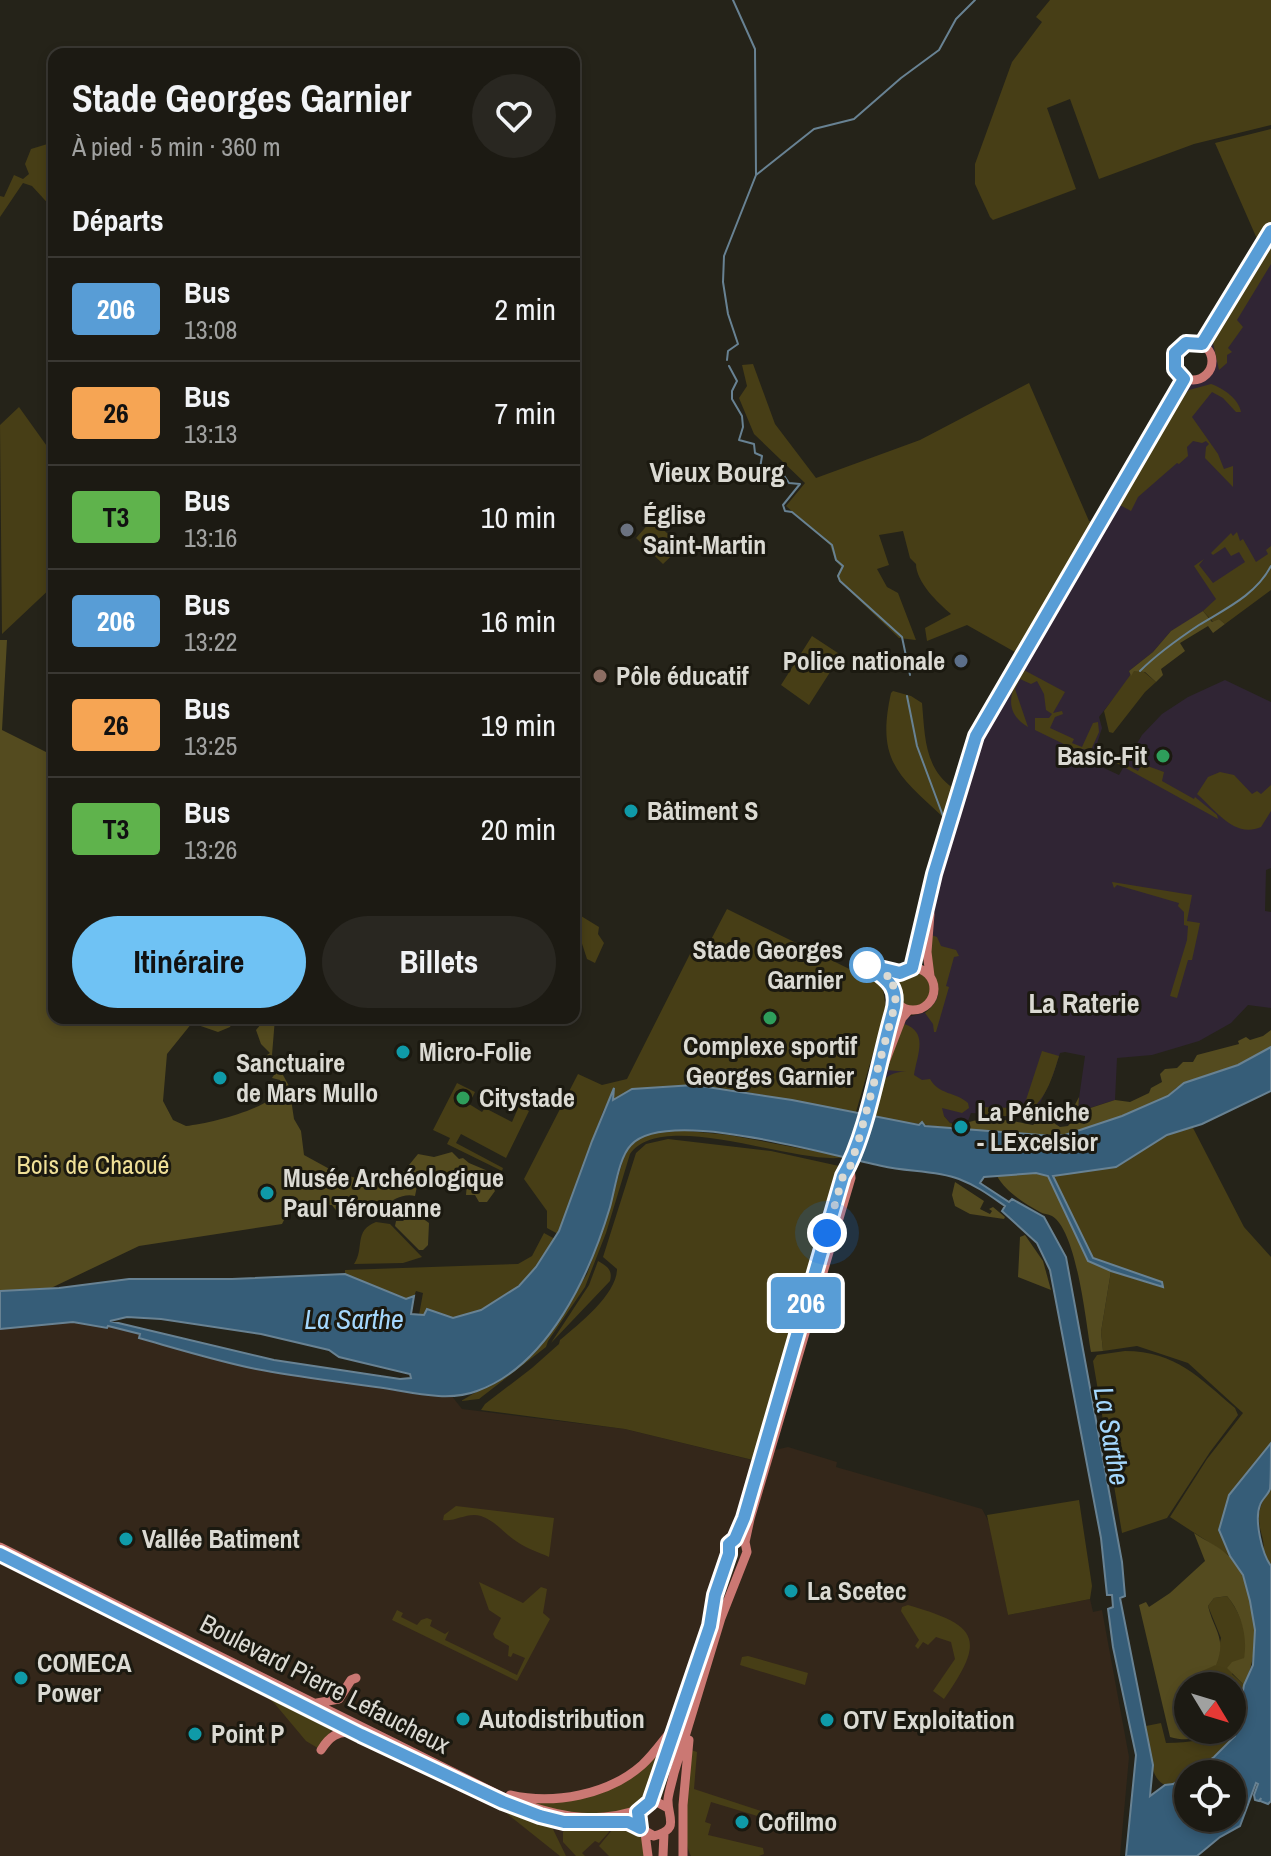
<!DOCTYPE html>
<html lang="fr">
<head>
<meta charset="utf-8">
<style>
  body { margin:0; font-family:"Archivo Narrow",sans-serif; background:#292721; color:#f1f3f6; height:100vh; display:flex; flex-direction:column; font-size:30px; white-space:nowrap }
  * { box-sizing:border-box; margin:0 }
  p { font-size:26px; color:#a0a1a0 }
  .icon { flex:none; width:44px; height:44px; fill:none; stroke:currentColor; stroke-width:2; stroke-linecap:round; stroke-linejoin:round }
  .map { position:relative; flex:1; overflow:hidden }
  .details { position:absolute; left:48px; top:48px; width:532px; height:976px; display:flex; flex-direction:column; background:#1c1a13; border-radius:16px; box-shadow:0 4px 12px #0003,0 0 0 2px #3a3833 }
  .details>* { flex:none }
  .badge { padding:0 16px; border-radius:6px; font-size:28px; line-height:52px }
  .needle { width:52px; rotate:128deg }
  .fabs { position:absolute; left:1174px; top:1672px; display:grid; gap:16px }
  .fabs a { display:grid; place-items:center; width:72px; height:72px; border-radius:50%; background:#1c1a13; box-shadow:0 4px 12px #0003,0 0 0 2px #3a3833; font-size:40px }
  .you { position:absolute; width:40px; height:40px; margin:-20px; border:6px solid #fff; border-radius:50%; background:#1a73e8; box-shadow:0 0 0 12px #1a73e833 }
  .map>.badge { position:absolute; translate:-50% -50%; box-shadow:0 0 0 4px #fff }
  h2 { padding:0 24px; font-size:30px; line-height:72px }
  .round { display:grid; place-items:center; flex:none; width:84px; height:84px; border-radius:42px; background:#292721 }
  .summary { display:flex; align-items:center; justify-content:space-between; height:136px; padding:0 24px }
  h1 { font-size:38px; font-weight:700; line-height:60px }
  .action { display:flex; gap:16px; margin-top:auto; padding:16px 24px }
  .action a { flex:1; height:92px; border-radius:48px; background:#6fc2f4; color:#111; font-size:32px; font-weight:700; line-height:92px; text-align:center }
  .action a+a { background:#292721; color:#f1f3f6 }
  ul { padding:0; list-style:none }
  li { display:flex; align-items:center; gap:24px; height:104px; padding:0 24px; border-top:2px solid #3a3833 }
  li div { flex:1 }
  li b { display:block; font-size:30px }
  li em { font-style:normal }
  li .badge { min-width:88px; font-weight:700; text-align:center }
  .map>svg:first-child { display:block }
  .commercial { fill:#302534 }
  .industrial { fill:#34271a }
  .green { fill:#473e16 }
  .forest { fill:#544b1f }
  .water { fill:#365d78; stroke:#688293; stroke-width:2; fill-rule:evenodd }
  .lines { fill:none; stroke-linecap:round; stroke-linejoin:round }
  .stream { stroke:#688293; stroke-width:2 }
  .major { stroke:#cb7873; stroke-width:9 }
  .line-casing { stroke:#fff; stroke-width:18 }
  .line { stroke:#589dd6; stroke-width:12 }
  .walk { stroke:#dbdad3; stroke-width:8; stroke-dasharray:0 14.4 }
  .worship-dot { fill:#6b7280; stroke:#1b1910; stroke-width:3 }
  .service-dot { fill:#5c6f8a; stroke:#1b1910; stroke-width:3 }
  .education-dot { fill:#8d6e63; stroke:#1b1910; stroke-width:3 }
  .leisure-dot { fill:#2e9e5b; stroke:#1b1910; stroke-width:3 }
  .culture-dot { fill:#0f9aa8; stroke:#1b1910; stroke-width:3 }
  .stop-dot { fill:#fff; stroke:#589dd6; stroke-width:4 }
  .labels { text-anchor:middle; stroke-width:6; stroke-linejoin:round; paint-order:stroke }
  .poi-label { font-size:26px; font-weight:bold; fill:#dbdad3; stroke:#1b1910; text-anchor:start }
  .stop-label { font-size:26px; font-weight:bold; fill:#dbdad3; stroke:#1b1910; text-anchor:end }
  .park-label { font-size:26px; fill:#efdf97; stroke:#1b1910 }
  .street-label { font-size:26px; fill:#dbdad3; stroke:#1b1910 }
  .neighbourhood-label { font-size:28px; font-weight:bold; fill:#dbdad3; stroke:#1b1910 }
  .water-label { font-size:28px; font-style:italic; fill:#a4d7fd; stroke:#1b1910 }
</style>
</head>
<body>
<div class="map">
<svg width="1271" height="1856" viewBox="0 0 1271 1856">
  <rect width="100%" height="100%" fill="#252319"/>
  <path class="commercial" d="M1271 231V557L1197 616 1171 631 1153 652 1129 671 1131 676 1099 717 1102 728 1091 762 1119 775 1142 735 1162 714 1188 697 1225 680 1271 702V868L1266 870 1265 911 1271 912V1008L1248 1005 1231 1023 1199 1041 1152 1055 1117 1058 1115 1100 1077 1112 1085 1056 1065 1052 1060 1053 1053 1075 1040 1103 1019 1115 971 1113 966 1126 962 1121 950 1123 944 1116 868 1107 892 1046 908 1017 927 1012 937 998 939 989 934 975 930 913 987 719 1184 379 1199 380 1209 372 1212 358 1202 344Z"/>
  <path class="industrial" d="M73 1322 106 1328 108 1326 140 1334V1339L255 1369 405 1392 451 1395 462 1409 625 1429 752 1460 757 1444 775 1450 788 1447 837 1462 836 1467 982 1509 991 1526 1008 1615 1090 1599 1093 1612 1102 1610 1129 1757 1120 1856H0V1329Z"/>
  <path class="green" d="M1050 0H1271V125L1194 144 1099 179 1070 99 1047 108 1076 189 993 220 990 217 975 184V164L1012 62 1042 22 1036 17Z
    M1271 129V231L1261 248 1215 143Z
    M54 142V210L32 186 23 183 0 217V196L4 197 14 175 23 179 29 174 25 164 31 149Z
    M1271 239V264L1237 320 1243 327 1228 348 1232 352 1227 355V363L1219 370 1213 343 1226 315Z
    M753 364 775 424 816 478 920 440 1029 383 1089 521 1098 525 1022 656 967 625 927 641 925 628 951 614C938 603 916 582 916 564L910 558 903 531 879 535 889 565 877 569 887 587 898 593 916 640 899 638 839 581 837 576 841 567 835 560 830 545 786 506 805 483 754 434 739 398 747 386 742 365Z
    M1211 384C1223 388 1239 399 1241 412H1236L1223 398 1212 392 1192 417 1218 454 1224 469 1233 466V487L1205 458 1206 447 1209 444 1206 441 1202 443 1193 441 1187 447 1188 456 1179 464 1177 463 1138 497 1131 511 1118 504 1178 401 1189 390Z
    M19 407 54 456V585L2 634 0 425Z
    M652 520 682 546 663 564 636 538Z
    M1237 532 1240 541 1243 539 1256 562 1268 554 1266 550 1271 546V590L1225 624 1219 619 1213 622 1203 611 1216 599 1194 566 1204 559 1199 565 1213 583 1245 562 1239 552 1231 556 1225 547 1213 555 1211 553 1231 533 1233 536Z
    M812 636 841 655 809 705 781 685Z
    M1022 669 1065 692 1053 713 1062 711 1063 714 1055 717 1050 728 1074 739 1072 743 1082 747 1093 723 1098 722 1099 732 1091 750 1072 748 1035 730V718H1049L1052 714 1046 710 1044 694 1037 681 1031 684 1020 679 1015 689 1028 727C1002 711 1011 691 1022 669Z
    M1134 670 1144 672 1156 682 1145 692 1113 733 1109 732 1104 711Z
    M893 691 911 696 922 703C925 735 924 768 953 788L944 818C898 775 876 761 891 693Z
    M1113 758 1138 771 1142 764 1164 772 1162 781 1194 799 1195 797 1217 815 1218 819 1111 760Z
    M1220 772 1234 775 1252 794 1257 791 1261 794 1271 785V811L1261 827C1234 839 1215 809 1197 794L1208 777Z
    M1112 882 1192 895 1187 921 1200 923 1192 960H1188L1177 998 1170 996 1187 940 1188 926 1184 925V912L1178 906 1179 903 1117 885 1114 888Z
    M727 909 876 982 883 990 886 1008 856 1112 741 1091 694 1085 632 1089 612 1101 615 1089 603 1111 560 1231 558 1234 547 1228V1211L524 1179 578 1074 602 1085 627 1079 692 950 703 955Z
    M581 916 599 927 598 934 604 943 595 963 587 959 576 925Z
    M931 935 937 937 941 946 956 950 959 956 954 957 946 986 949 987 936 1032H934L933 1024 925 1013C946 995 937 988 932 967 930 957 931 945 931 935Z
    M896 989a18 18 0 1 1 36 0a18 18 0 1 1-36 0Z
    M904 1024C929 1032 917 1055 914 1075L922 1080 930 1079C939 1095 956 1092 968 1103L969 1108 962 1113 942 1108 944 1116 950 1123 958 1125 957 1129 883 1119 871 1117 872 1113 867 1111C875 1090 883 1069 909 1072L886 1070Z
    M1042 1051 1059 1056C1050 1085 1041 1118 1004 1116 995 1116 986 1115 979 1112V1107L1015 1108 1025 1103Z
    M457 1083 475 1092 469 1104 482 1112 485 1108 512 1122 519 1106 529 1111 506 1158 461 1134 456 1143 503 1168 502 1171 447 1144 450 1138 433 1130Z
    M1192 1126 1244 1227 1271 1257V1443L1228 1498 1219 1530 1230 1556 1170 1517 1207 1459 1243 1413 1188 1363 1137 1346 1103 1351 1101 1332 1111 1271 1160 1287 1162 1282 1093 1258 1053 1176 1119 1166 1162 1138Z
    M667 1129 729 1135 846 1157C799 1167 663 1107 630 1154L606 1233 585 1287 548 1341 546 1347 479 1399 461 1401 508 1373 530 1357 544 1342 587 1274 602 1232 626 1150 637 1138 648 1133Z
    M668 1139 771 1151 839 1166 753 1460 625 1429 481 1410 485 1404 532 1368 559 1344 560 1340C579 1324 617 1294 617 1269L603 1257 636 1153 646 1144Z
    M376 1222 390 1224 422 1257 403 1263 354 1264C365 1248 353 1231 376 1222Z
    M544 1233 555 1239C533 1275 500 1312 456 1318 444 1319 432 1313 419 1315L423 1293 416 1291 414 1296 406 1299 345 1274V1270L518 1264 532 1256Z
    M598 1261C607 1266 613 1270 610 1281L551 1343 589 1285Z
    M1125 1351C1176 1351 1199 1378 1235 1408L1238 1415 1210 1452 1167 1518 1122 1533 1093 1361 1097 1355Z
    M1271 1487V1566C1260 1551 1266 1550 1262 1536 1256 1515 1259 1505 1271 1487Z
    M1079 1500 1092 1586 1090 1599 1008 1615 987 1515Z
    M456 1506 554 1518 549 1557C538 1552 523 1547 513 1539 502 1531 495 1521 481 1516 467 1512 456 1522 443 1520L444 1515Z
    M479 1582 523 1603 541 1587 547 1589 543 1613 550 1619 517 1681 392 1620 397 1610 403 1613 401 1617 417 1625 421 1620 427 1618 432 1620 430 1626 445 1634 449 1631 445 1640 517 1675 525 1658 513 1653 511 1657 508 1656 509 1646 495 1638 493 1634 501 1618 489 1610Z
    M1227 1596C1239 1610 1252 1640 1244 1658 1241 1664 1235 1669 1232 1674L1244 1685C1242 1699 1240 1723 1235 1735 1229 1750 1180 1784 1165 1785 1148 1778 1149 1743 1146 1726L1161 1723 1166 1743C1190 1743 1210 1739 1232 1730L1239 1686H1207L1199 1672 1215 1665 1221 1638 1208 1606 1214 1598Z
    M908 1605C976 1625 988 1637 944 1699L933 1691 955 1659 951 1642 936 1637 928 1645 923 1642 918 1649 915 1646 919 1640 901 1611 902 1607Z
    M748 1656 808 1673 805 1685 740 1665 742 1657Z
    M243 1675 335 1722 321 1750 306 1741 275 1704Z
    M686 1707 685 1720 660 1802 628 1814H549L513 1796 586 1793 642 1765Z
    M691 1750 697 1752 694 1789 773 1815 771 1820 711 1802 705 1822 711 1824 708 1835 763 1848 764 1854 759 1856H691C680 1839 689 1773 691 1750Z
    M508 1808H514L549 1821 566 1856H560L505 1812Z
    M583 1822H628L645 1833 648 1856H609L599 1846 612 1830 610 1825Z
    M570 1825H603L607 1827 609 1832 599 1843 595 1841 582 1853 585 1856H576L563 1842V1832Z"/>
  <path class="forest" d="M1203 611 1212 622 1219 619 1225 624 1213 633 1208 626 1180 643 1185 651 1161 669 1163 675 1156 682 1145 672 1134 671 1131 676 1129 671 1153 652 1171 631Z
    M0 640H7L2 730 54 756V1018H235L230 1027 218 1032 192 1023 167 1054 163 1101 173 1120 186 1126C211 1123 269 1109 284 1088L280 1080 272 1078 276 1072 270 1073 266 1069 264 1057 270 1053 261 1044 256 1030 266 1018H275L272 1055 289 1086 294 1119 301 1131 304 1155 335 1172 356 1178 360 1172C374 1183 385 1178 400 1176L418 1154 434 1157 452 1152 459 1159 463 1158 469 1163 488 1171 483 1185H491L495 1191 487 1202H479L475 1195H466L467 1183H461L457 1175 440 1174 434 1183 425 1185 418 1181 415 1196C389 1190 372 1228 350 1213V1207L338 1213 332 1205H327L289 1210 282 1224 139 1246 51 1288 0 1291Z
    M1271 1030V1047L1238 1065 1176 1088 1168 1096 1122 1116 1065 1135 1053 1136 969 1130 966 1128 969 1122C988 1116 1015 1121 1033 1125L1043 1116 1060 1127 1068 1126 1073 1120 1070 1114 1079 1097 1078 1112 1115 1100 1130 1102 1149 1093 1151 1088 1162 1082 1160 1074 1165 1069 1177 1068 1183 1062H1193L1197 1055 1239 1044 1238 1041 1246 1037 1250 1040 1263 1036Z
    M1036 1173 1048 1176 1088 1261 1111 1271 1101 1332 1103 1351 1091 1352C1086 1323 1077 1231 1052 1216 1048 1214 1043 1214 1040 1212 1024 1203 1006 1192 997 1176Z
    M955 1182 984 1201 980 1209 990 1214 992 1211 989 1209 993 1207 1005 1217 1004 1219 970 1214 955 1206 952 1195Z
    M409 1215 412 1218 418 1215 429 1223 428 1245 423 1250H419L395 1226 396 1221H403Z
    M1025 1235 1043 1261 1051 1290 1018 1277 1020 1237Z
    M1194 1533C1206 1541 1222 1548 1231 1558 1259 1591 1262 1648 1244 1685L1227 1668 1232 1662 1244 1658C1248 1637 1241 1612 1227 1596L1214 1598 1208 1606C1214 1631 1227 1638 1216 1665L1200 1672 1207 1686H1188V1730H1226C1208 1736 1189 1743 1170 1737L1139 1605 1146 1602 1149 1607 1170 1593 1205 1561Z"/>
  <path class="water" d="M1271 1047V1091L1202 1124 1167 1135 1116 1167 1053 1176 1093 1258 1162 1282 1163 1287 1111 1271 1088 1261 1048 1176 1036 1173 984 1177 980 1183 1009 1202 1012 1199 1044 1217 1066 1257 1122 1562 1125 1596 1120 1598 1153 1765 1150 1796 1165 1785 1173 1784 1188 1775V1818H1232V1774H1190L1214 1757 1235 1736 1244 1685 1253 1665 1255 1630 1250 1601 1243 1575 1230 1556 1219 1530 1229 1495 1271 1443C1271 1456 1271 1477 1270 1489 1268 1495 1262 1499 1260 1505 1254 1520 1262 1554 1271 1566V1801L1268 1804 1260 1801 1261 1798 1259 1801 1255 1800 1254 1795 1258 1784 1256 1783 1240 1826 1220 1837 1197 1856H1126L1136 1755 1113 1647 1108 1609 1113 1607 1112 1595H1107L1101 1538 1050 1270 1037 1243 1002 1211 1005 1206C989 1195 977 1186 959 1179 935 1170 907 1172 882 1166 832 1156 667 1106 631 1145 619 1157 615 1189 610 1207 590 1274 549 1365 477 1391 446 1403 407 1391 376 1387 336 1381 296 1377 256 1369 217 1361 178 1349 139 1338L140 1334 108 1326 107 1328 73 1322 0 1329V1291L59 1288 129 1279H232L345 1274 406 1299 414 1296 411 1314 424 1315 427 1309 453 1318 481 1310 519 1286 536 1267 559 1231 592 1141 614 1088 613 1100 632 1089 694 1085 792 1100 919 1125 922 1122 925 1126 1053 1136 1065 1135 1122 1116 1168 1096 1184 1083 1238 1065ZM127 1317 161 1319 261 1334 329 1350 339 1357 410 1374 411 1378 400 1379 274 1360 110 1321Z"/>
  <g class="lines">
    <path class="stream" d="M756 175 814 129 854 119 901 78 939 50 956 19 975 0
      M727 360 728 351 738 344 728 314 723 282 724 256 756 175 755 49 733 0
      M729 366 737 381 732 391V399L742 416 743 427 739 440 754 444 755 453 762 456 760 468H779L789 483 800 484 783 505 785 511 792 512 832 545 836 560 843 566 838 576 840 581 902 637 910 675
      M1140 671C1158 653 1178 639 1199 625 1225 609 1256 595 1271 566
      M907 696 917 746 943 816"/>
    <path class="major" d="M1174 361a19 19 0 1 1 38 0a19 19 0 1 1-38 0Z
      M1202 344 1271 231
      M912 968 934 874 976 736 1184 379
      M892 989a21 21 0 1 1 42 0a21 21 0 1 1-42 0Z
      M930 976 927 952 930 914
      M882 1070 902 1018 909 1010
      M0 1547 503 1797C548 1814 593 1827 640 1809
      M0 1555 441 1773
      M317 1703 339 1699 351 1680 356 1678
      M321 1750C329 1737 338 1730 353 1733
      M510 1795C554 1805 608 1795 642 1765 653 1755 662 1742 671 1731
      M650 1802 710 1626 715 1595 729 1554 728 1547 735 1539 744 1518 843 1176 850 1167
      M668 1808 655 1801 644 1804 637 1815 640 1828 654 1836C681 1829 667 1817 668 1799 669 1791 672 1782 674 1773L721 1618 747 1552 745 1542 750 1519 851 1178 850 1167 896 1001
      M610 1822H628L640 1828
      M645 1833 648 1856
      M663 1856 664 1833
      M683 1856V1805L689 1740"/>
  </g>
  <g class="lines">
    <defs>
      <path id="line" d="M0 1554 361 1735 503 1802 540 1816 564 1822H628L640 1828 638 1812 650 1802 710 1626 715 1595 729 1554V1544L735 1539 744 1518 843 1176C867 1136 879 1060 893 1012 900 986 886 979 867 965L900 973 912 968 934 874 976 736 1184 379 1175 369V353L1186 343 1202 344 1271 231"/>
    </defs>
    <use href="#line" class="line-casing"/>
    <use href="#line" class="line"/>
    <path class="walk" d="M827 1233 843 1176 850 1167 859 1139 896 1001 892 989 895 980 867 965"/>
  </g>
  <circle class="worship-dot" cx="627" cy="530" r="8"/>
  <circle class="service-dot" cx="961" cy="661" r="8"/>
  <circle class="education-dot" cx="600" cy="676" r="8"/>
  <g class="leisure-dot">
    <circle cx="1163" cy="756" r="8"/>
    <circle cx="770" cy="1018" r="8"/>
    <circle cx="463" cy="1098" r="8"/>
  </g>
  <g class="culture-dot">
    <circle cx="631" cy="811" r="8"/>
    <circle cx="403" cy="1052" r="8"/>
    <circle cx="220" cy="1078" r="8"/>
    <circle cx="961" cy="1127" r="8"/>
    <circle cx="267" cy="1193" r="8"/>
    <circle cx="126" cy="1539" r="8"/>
    <circle cx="791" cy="1591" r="8"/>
    <circle cx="21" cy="1678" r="8"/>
    <circle cx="463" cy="1719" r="8"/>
    <circle cx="827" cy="1720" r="8"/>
    <circle cx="195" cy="1734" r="8"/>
    <circle cx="742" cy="1822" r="8"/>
  </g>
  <circle class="stop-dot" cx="867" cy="965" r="16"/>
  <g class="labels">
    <g class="poi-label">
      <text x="643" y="524">Église<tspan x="643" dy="30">Saint-Martin</tspan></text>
      <text x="945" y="670" text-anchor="end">Police nationale</text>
      <text x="616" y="685">Pôle éducatif</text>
      <text x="1147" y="765" text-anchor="end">Basic-Fit</text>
      <text x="647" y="820">Bâtiment S</text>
      <text x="770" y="1055" text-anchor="middle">Complexe sportif<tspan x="770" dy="30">Georges Garnier</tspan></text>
      <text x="419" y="1061">Micro-Folie</text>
      <text x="236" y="1072">Sanctuaire<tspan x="236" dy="30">de Mars Mullo</tspan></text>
      <text x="479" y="1107">Citystade</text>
      <text x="977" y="1121">La Péniche<tspan x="977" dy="30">- LExcelsior</tspan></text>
      <text x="283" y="1187">Musée Archéologique<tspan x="283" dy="30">Paul Térouanne</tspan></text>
      <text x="142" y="1548">Vallée Batiment</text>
      <text x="807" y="1600">La Scetec</text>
      <text x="37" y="1672">COMECA<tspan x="37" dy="30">Power</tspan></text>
      <text x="479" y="1728">Autodistribution</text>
      <text x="843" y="1729">OTV Exploitation</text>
      <text x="211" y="1743">Point P</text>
      <text x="758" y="1831">Cofilmo</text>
    </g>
    <g class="stop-label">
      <text x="843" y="959">Stade Georges<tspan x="843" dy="30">Garnier</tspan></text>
    </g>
    <g class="park-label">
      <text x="93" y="1174">Bois de Chaoué</text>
    </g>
    <g class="street-label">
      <text transform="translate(325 1684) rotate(27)" y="9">Boulevard Pierre Lefaucheux</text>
    </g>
    <g class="neighbourhood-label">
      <text x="717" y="482">Vieux Bourg</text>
      <text x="1084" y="1013">La Raterie</text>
    </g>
    <g class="water-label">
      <text x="354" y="1329">La Sarthe</text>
      <text transform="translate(1112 1436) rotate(80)" y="10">La Sarthe</text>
    </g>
  </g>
</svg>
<div class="fabs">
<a><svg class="needle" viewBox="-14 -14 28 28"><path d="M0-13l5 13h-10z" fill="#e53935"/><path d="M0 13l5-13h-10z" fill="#a0a1a0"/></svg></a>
<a><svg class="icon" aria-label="locate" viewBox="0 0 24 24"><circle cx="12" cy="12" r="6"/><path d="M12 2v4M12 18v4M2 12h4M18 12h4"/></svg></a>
</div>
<div class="you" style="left:827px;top:1233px"></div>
<b class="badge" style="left:806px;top:1303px;background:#589dd6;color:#fff">206</b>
<section class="details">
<div class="summary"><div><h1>Stade Georges Garnier</h1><p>À pied · 5 min · 360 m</p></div><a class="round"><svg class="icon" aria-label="heart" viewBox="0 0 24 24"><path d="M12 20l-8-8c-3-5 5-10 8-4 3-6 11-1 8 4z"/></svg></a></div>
<h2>Départs</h2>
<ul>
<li><span class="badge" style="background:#589dd6;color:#fff">206</span><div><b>Bus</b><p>13:08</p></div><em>2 min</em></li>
<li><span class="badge" style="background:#f6a554;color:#111">26</span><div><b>Bus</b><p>13:13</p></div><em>7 min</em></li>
<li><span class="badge" style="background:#5fb34c;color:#111">T3</span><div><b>Bus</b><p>13:16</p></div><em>10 min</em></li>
<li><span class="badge" style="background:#589dd6;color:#fff">206</span><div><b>Bus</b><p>13:22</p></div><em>16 min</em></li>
<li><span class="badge" style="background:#f6a554;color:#111">26</span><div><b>Bus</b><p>13:25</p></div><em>19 min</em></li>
<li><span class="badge" style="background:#5fb34c;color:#111">T3</span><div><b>Bus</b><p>13:26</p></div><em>20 min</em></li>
</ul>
<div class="action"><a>Itinéraire</a><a>Billets</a></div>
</section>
</div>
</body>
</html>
